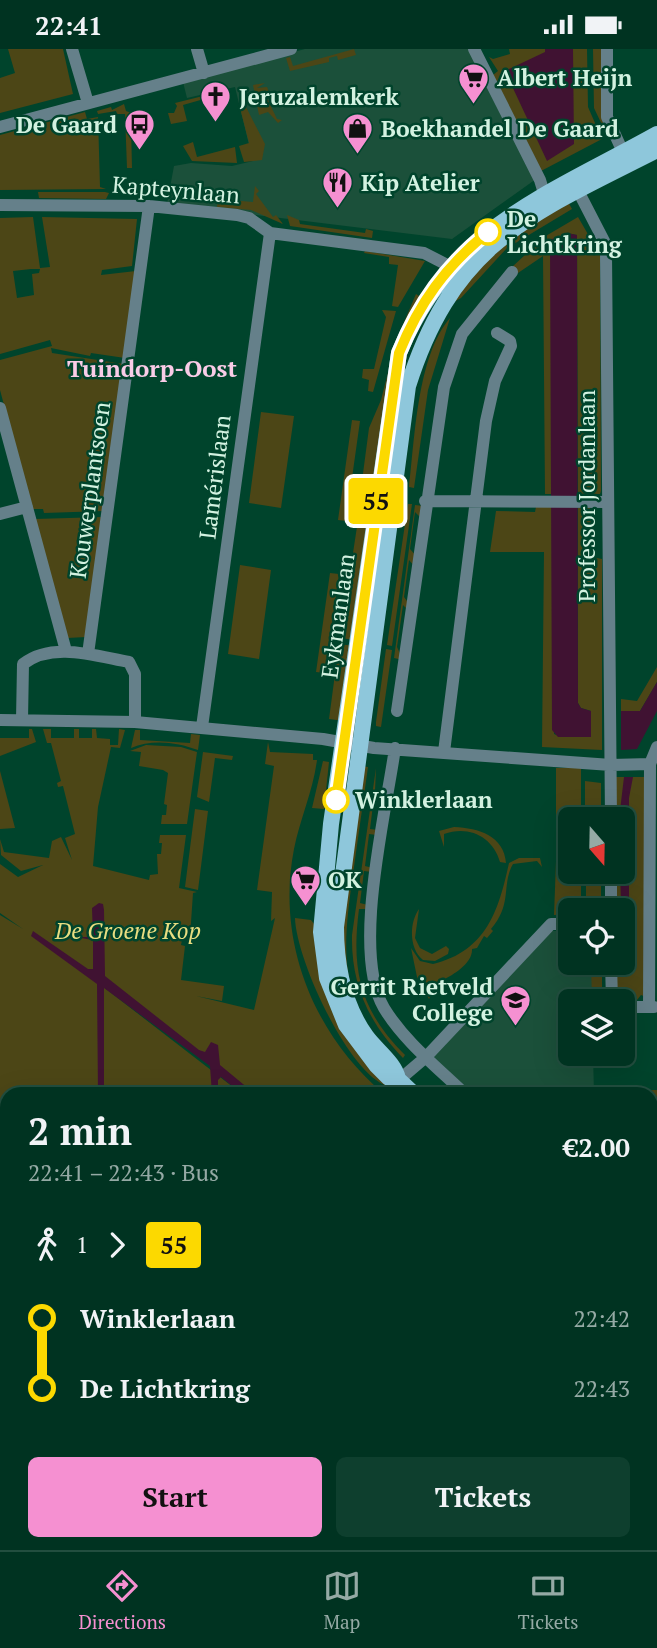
<!DOCTYPE html>
<html lang="en">
<head>
<meta charset="utf-8">
<style>
  body { margin:0; font-family:"PT Serif",serif; background:#0e3f2e; color:#f1f3f6; height:100vh; display:flex; flex-direction:column; font-size:26px; white-space:nowrap }
  * { box-sizing:border-box; margin:0 }
  p { font-size:23px; color:#95aaa5 }
  .icon { flex:none; width:38px; height:38px; fill:none; stroke:currentColor; stroke-width:2; stroke-linecap:round; stroke-linejoin:round }
  .map { position:relative; flex:1; overflow:hidden }
  .sheet { position:absolute; left:0px; top:1038px; width:658px; height:464px; display:flex; flex-direction:column; background:#003321; border-radius:21px 21px 0 0; box-shadow:0 7px 28px #0002,0 0 0 2px #224e3f }
  .sheet>* { flex:none }
  .badge { padding:0 14px; border-radius:5px; font-size:24px; line-height:46px }
  .needle { width:46px; rotate:160deg }
  .buttons { position:absolute; left:558px; top:758px; display:grid; gap:14px }
  .buttons a { display:grid; place-items:center; width:77px; height:77px; border-radius:10px; background:#003321; box-shadow:0 7px 28px #0002,0 0 0 2px #224e3f; font-size:35px }
  .map>.badge { position:absolute; translate:-50% -50%; box-shadow:0 0 0 4px #fff }
  .legs { display:flex; align-items:center; gap:10px; height:77px; padding:0 28px; font-size:23px }
  .legs p { margin-inline-start:auto }
  .overview { display:flex; align-items:center; justify-content:space-between; height:119px; padding:0 28px }
  h1 { font-size:38px; font-weight:700; line-height:52px }
  .cta { display:flex; gap:14px; margin-top:auto; padding:14px 28px }
  .cta a { flex:1; height:80px; border-radius:10px; background:#f590d1; color:#111; font-size:28px; font-weight:700; line-height:80px; text-align:center }
  .cta a+a { background:#0e3f2e; color:#f1f3f6 }
  ul { padding:0 28px; list-style:none }
  li { display:flex; align-items:center; gap:24px; height:70px; font-size:26px }
  li i { display:grid; place-items:center; width:10px; height:100%; margin:0 9px; background:currentColor }
  li i::after { content:''; width:18px; height:18px; margin:-9px; border:5px solid; border-radius:50%; background:#003321 }
  li p { margin-inline-start:auto }
  li:first-child i { background:linear-gradient(#0000 50%,currentColor 0) }
  li:last-child i { background:linear-gradient(currentColor 50%,#0000 0) }
  .status { display:flex; justify-content:space-between; align-items:center; height:49px; padding:0 35px; background:#003321; direction:ltr }
  .status svg { height:19px; fill:currentColor }
  .tabs { display:flex; justify-content:space-around; align-items:center; height:98px; border-top:2px solid #224e3f; background:#003321; font-size:19px; color:#95aaa5 }
  .tabs a { display:grid; justify-items:center; gap:4px }
  .tabs .current { color:#f590d1 }
  .map>svg:first-child { display:block }
  .built { fill:#1b503a }
  .green { fill:#4c4616; fill-rule:evenodd }
  .water { fill:#401232 }
  .lines { fill:none; stroke-linecap:round; stroke-linejoin:round }
  .stream { stroke:#401232; stroke-width:3.5 }
  .minor { stroke:#65808a; stroke-width:12 }
  .major { stroke:#8ec7db; stroke-width:16 }
  .rail-casing { stroke:#b4d8c6; stroke-width:6 }
  .rail { stroke:#00442c; stroke-width:3.5; stroke-dasharray:10; stroke-linecap:butt }
  .line-1-casing { stroke:#fff; stroke-width:16 }
  .line-1 { stroke:#fcd900; stroke-width:10 }
  .stop-1-dot { fill:#fff; stroke:#fcd900; stroke-width:3.5 }
  .labels { text-anchor:middle; stroke-width:5; stroke-linejoin:round; paint-order:stroke }
  .poi-label { font-size:23px; font-weight:bold; fill:#d3f2e1; stroke:#00442c; text-anchor:start }
  .street-label { font-size:23px; fill:#d3f2e1; stroke:#00442c }
  .stop-label { font-size:23px; font-weight:bold; fill:#d3f2e1; stroke:#00442c; text-anchor:start }
  .park-label { font-size:23px; font-style:italic; fill:#e8dd81; stroke:#00442c }
  .neighbourhood-label { font-size:24px; font-weight:bold; fill:#f9cce7; stroke:#00442c }
</style>
</head>
<body>
<div class="status"><b>22:41</b><svg viewBox="0 0 49 12"><path d="M0 12V9h3v3zM5 12V6h3v6zM10 12V3h3v9zM15 12V0h3v12zM26 1h20v11H26zM47 4h2v5h-2z"/></svg></div>
<div class="map">
<svg width="657" height="1501" viewBox="0 0 657 1501">
  <rect width="100%" height="100%" fill="#00442c"/>
  <path class="built" d="M305 0H471L536 130 452 190 167 155 174 117 191 114 232 117 253 112 235 38 187 49 183 33Z
    M551 882H570V914H592V952H570V1004L593 1005 594 1045H473L434 1008Z
    M7 1369V1494L51 1495 53 1501H0V1370Z
    M276 1494 511 1495 501 1501H268Z"/>
  <path class="green" d="M8 0H63L73 45 0 64V29L15 24Z
    M354 0 356 6 338 11 337 7 329 9V13L290 22 286 9 290 8 293 17Z
    M509 0H545L550 109 572 57 573 0H587L588 58 602 90 541 122 493 26 498 22 489 8 493 10 510 5Z
    M593 0H601L604 80 594 59Z
    M265 34 257 39 267 38 269 43 265 45 277 70 282 71 278 74 268 63 259 66 253 36Z
    M211 45V48L183 56 187 72 171 75 168 64H174L177 57 175 54Z
    M124 55 126 62 134 65 131 76 132 119H127L125 65H117L116 62 98 65 97 62 111 58 112 61Z
    M246 58 265 95 262 111 244 113 239 97 249 94 240 59Z
    M85 63 87 70 98 68 100 138 106 140 0 141V86Z
    M193 93 197 108 235 98 237 114 192 112 183 97Z
    M255 137 259 142 256 145 273 168 276 166 283 175 251 161 217 158 218 150 253 153Z
    M38 143H105L109 144 106 150 39 149Z
    M567 151 572 160 507 199 461 249 452 254 477 215Z
    M287 166 299 171 300 175 365 184 366 180 373 182 372 189 290 177Z
    M33 168 40 219 50 218 42 168 137 170 132 217 102 221 101 226 136 222 125 309 91 304 90 307 51 299 52 304 124 315 104 462 44 464 43 460H32L0 341V311L52 297 50 291 0 305V169ZM31 220H40L39 224 32 225 34 246 17 249 13 222Z
    M578 168 600 206 601 442 600 445H578L577 186 567 184 562 189 551 191 553 445H545L543 207 518 224 512 218 525 206 522 201Z
    M365 202 425 212 398 258 392 257 398 216 389 215V208L364 204Z
    M416 245 422 249 413 265 377 434 362 432 369 379 381 351 396 292Z
    M382 261 396 262 373 343 368 342 369 331 362 329 363 320H374L386 268Z
    M450 269 428 341 414 439 409 438C415 390 417 307 450 269Z
    M261 363 294 367 281 459 249 454Z
    M352 371 360 372 346 472 338 471Z
    M362 445 375 446 355 591 340 589Z
    M408 455H412L392 597 387 596Z
    M415 456 423 457 421 469 415 463 410 500 417 508 415 518 409 511 404 548 410 556 408 561 403 556 397 598 403 611 394 609Z
    M536 458H552L554 685 561 688H590L591 662 581 659 578 654V459L590 458 592 508 602 510V701L542 698 544 503H490L496 462 535 463Z
    M103 468 86 588 67 589 35 470Z
    M240 516 271 521 259 610 228 605Z
    M330 524 339 525 325 624 316 623Z
    M339 595 354 597 344 672 329 670Z
    M386 600 392 601 381 678 376 677V673Z
    M657 618V633L640 662H621V650L637 652Z
    M29 680H32L36 693 0 707V689H29Z
    M43 680H51V689H74V680H79V689H92V680H96L97 689 110 690V696H118L119 680 125 681 120 699 111 698 98 758 93 817 149 831 150 826 158 825 157 805H161L162 794H159L160 786H186L179 839 197 843 193 844 190 888 183 886 181 896 185 897 181 931 224 937 222 952 196 947 254 961 275 869 271 872 272 843 257 841 274 717 265 715 268 693 270 703 313 705V711H317C313 742 300 770 294 800 276 892 313 985 384 1045H248L100 929 93 930 242 1045H7V1158L0 1133V866L23 880 0 864V815L18 828 43 816 21 822 1 806 0 790 4 803 49 809 52 792 61 788 72 811 65 789 75 785 63 737 58 738 57 734 61 732 51 694H47Z
    M135 681H140V691L190 694 191 685 200 686 198 701C176 693 152 690 131 699Z
    M146 696 181 698 197 703 187 775H161L162 766H166L167 756 164 755 168 724 163 721 139 717 141 703 130 702Z
    M203 703 233 707 232 711 215 709 209 753 197 748Z
    M323 712 329 713 324 760 312 759Z
    M359 717 368 718C363 754 358 789 353 825 342 903 337 955 398 1014L396 1017C313 933 344 821 359 717Z
    M376 719 375 742 383 744 382 748H374L370 780 378 781 377 786 369 785 365 817 373 819 372 823 364 822 360 854 368 856 367 860H359C351 922 360 961 405 1006L403 1009C369 974 351 936 352 886Z
    M556 719H581V770H570V803H556Z
    M0 722 15 779 0 780Z
    M616 728H647L646 948 641 946 637 951H621L615 946V914H623V861H616V823L623 822V770H616Z
    M585 732 601 734V770H585Z
    M195 760 208 762 198 841 185 838Z
    M454 778C479 779 504 787 506 814L500 813C493 788 469 776 444 785V798L439 782Z
    M519 809H540L542 818 537 812 513 815C501 836 513 854 491 880L493 882 487 889 484 887 477 899 472 900C473 914 453 926 443 931L445 933 439 940 436 938 429 950 417 928 411 899 420 912 433 915C487 902 499 860 509 814Z
    M570 811V822L581 823V861H570V865L554 866 556 812Z
    M586 823H601V861H586Z
    M419 860 415 889 420 899 432 905 446 897 449 900 448 905 435 912 423 911C409 900 409 874 419 860Z
    M295 869 311 871 318 880 389 1034 387 1037C348 1024 296 910 295 869Z
    M591 914H602V952H592Z
    M657 1041V1187L651 1192V1045H610V1042Z
    M0 1153 7 1179V1241L0 1214Z
    M651 1328 657 1338V1429L651 1444Z
    M0 1410 7 1438V1456L3 1454 7 1494 14 1495 16 1501H0Z
    M657 1475V1501H624L628 1495 651 1494V1476Z
    M402 1494 592 1495 579 1501H394Z
    M96 1495H291L283 1501H98Z"/>
  <path class="water" d="M545 0H573L574 95 547 112 505 22 545 3Z
    M567 184 577 186 578 654 581 659 591 662V688H558L552 681 550 190 562 189Z
    M657 633V662L637 700 621 701V662H640Z
    M624 728H633L629 749V921L626 924 620 921V914H623L620 823 623 822V770H619Z
    M99 854 103 855 104 861 105 927 199 1001 205 1003 211 993 218 996 220 1016 255 1045H242L221 1028 218 1031V1045H212L210 1017 104 939V1045H98L97 935 31 887 33 882 88 920H93V891L75 888H93L92 859Z
    M0 1214 7 1241V1333L0 1307Z"/>
  <g class="lines">
    <path class="stream" d="M318 1501 325 1494"/>
    <path class="minor" d="M72 0 88 54
      M197 0 204 24
      M474 0 540 131 547 154
      M607 0V68L627 112
      M0 78 291 0
      M574 134 605 194 606 205 611 770
      M0 156 149 157 237 166 249 169 270 184 424 204 457 221
      M0 359 66 602
      M425 452 608 453
      M0 465 27 458
      M88 605 149 157
      M397 662 444 338 462 285 512 223
      M0 671 135 673 323 690 374 699 611 716 650 715
      M22 671 23 615C52 592 96 607 129 613L135 625V673
      M202 678 270 184
      M395 699C386 764 351 903 384 959 404 992 437 1018 465 1045
      M444 703 486 372 495 332 511 297 510 292 497 284
      M611 861V822
      M611 914 612 952
      M623 958H654
      M649 958 650 715 657 698
      M399 1031 426 1008 551 875H570
      M651 1462 657 1457
      M594 1501 605 1494"/>
    <path class="major" d="M398 1030C395 1014 376 1001 366 987 344 956 336 916 336 878L408 337C454 192 531 165 657 101
      M414 1045 398 1030 389 1029 376 1016 346 976 327 929 321 883 331 775 399 304C451 178 546 147 657 85
      M651 1290 657 1297
      M651 1306 657 1315"/>
    <defs>
      <path id="rail" d="M651 1202 657 1197
        M651 1268 657 1263
        M300 1501 308 1494
        M373 1501 381 1494"/>
    </defs>
    <use href="#rail" class="rail-casing"/>
    <use href="#rail" class="rail"/>
  </g>
  <g class="lines">
    <defs>
      <path id="line-1" d="M336 751 399 304C419 254 446 217 488 183"/>
    </defs>
    <use href="#line-1" class="line-1-casing"/>
    <use href="#line-1" class="line-1"/>
  </g>
  <defs>
    <symbol id="supermarket-pin" viewBox="-11 -11 22 30"><path d="M0 17L-7.5 6A9.5 9.5 0 1 1 7.5 6Z" fill="#f590d1" stroke="#00442c"/><path d="M-6-5.5h2.5l.6 2H6L4.5 2H-2.5L-4.4-4H-6ZM-1.5 3.2a1.3 1.3 0 1 0 .1 0ZM3 3.2a1.3 1.3 0 1 0 .1 0Z" fill="#111"/></symbol>
    <symbol id="church-pin" viewBox="-11 -11 22 30"><path d="M0 17L-7.5 6A9.5 9.5 0 1 1 7.5 6Z" fill="#f590d1" stroke="#00442c"/><path d="M-1.2-6h2.4v3.5h3.3v2.4h-3.3V6h-2.4V-.1h-3.3v-2.4h3.3Z" fill="#111"/></symbol>
    <symbol id="bus-pin" viewBox="-11 -11 22 30"><path d="M0 17L-7.5 6A9.5 9.5 0 1 1 7.5 6Z" fill="#f590d1" stroke="#00442c"/><path d="M-5-6H5V4H4V6H2V4H-2V6H-4V4H-5ZM-3.5-4V0h7V-4ZM-3.5 1.2v1.5H-2V1.2ZM2 1.2v1.5H3.5V1.2Z" fill="#111"/></symbol>
    <symbol id="shop-pin" viewBox="-11 -11 22 30"><path d="M0 17L-7.5 6A9.5 9.5 0 1 1 7.5 6Z" fill="#f590d1" stroke="#00442c"/><path d="M-5-2.5h2.3a2.7 3.5 0 0 1 5.4 0H5L5.5 6h-11ZM-1.5-2.5h3a1.5 2.3 0 0 0-3 0Z" fill="#111"/></symbol>
    <symbol id="restaurant-pin" viewBox="-11 -11 22 30"><path d="M0 17L-7.5 6A9.5 9.5 0 1 1 7.5 6Z" fill="#f590d1" stroke="#00442c"/><path d="M-5-6h1v4h1v-4h1v4h1v-4h1v5L-1.5 .5V6h-2V.5L-5-1ZM5-6V6H3V1.5H1.5Q1.5-4 5-6Z" fill="#111"/></symbol>
    <symbol id="school-pin" viewBox="-11 -11 22 30"><path d="M0 17L-7.5 6A9.5 9.5 0 1 1 7.5 6Z" fill="#f590d1" stroke="#00442c"/><path d="M0-5L7-2L0 1L-7-2ZM-4 1L0 2.5L4 1V4Q0 6-4 4Z" fill="#111"/></symbol>
  </defs>
  <g fill-rule="evenodd">
    <use href="#supermarket-pin" x="456" y="12" width="35" height="47"/>
    <use href="#church-pin" x="198" y="30" width="35" height="47"/>
    <use href="#bus-pin" x="122" y="58" width="35" height="47"/>
    <use href="#shop-pin" x="340" y="62" width="35" height="47"/>
    <use href="#restaurant-pin" x="320" y="116" width="35" height="47"/>
    <use href="#supermarket-pin" x="288" y="814" width="35" height="47"/>
    <use href="#school-pin" x="498" y="934" width="35" height="47"/>
  </g>
  <g class="stop-1-dot">
    <circle cx="488" cy="183" r="12"/>
    <circle cx="336" cy="751" r="12"/>
  </g>
  <g class="labels">
    <g class="poi-label">
      <text x="497" y="37">Albert Heijn</text>
      <text x="239" y="56">Jeruzalemkerk</text>
      <text x="117" y="84" text-anchor="end">De Gaard</text>
      <text x="381" y="88">Boekhandel De Gaard</text>
      <text x="361" y="142">Kip Atelier</text>
      <text x="328" y="839">OK</text>
      <text x="493" y="946" text-anchor="end">Gerrit Rietveld<tspan x="493" dy="26">College</tspan></text>
    </g>
    <g class="street-label">
      <text transform="translate(176 141) rotate(5)" y="8">Kapteynlaan</text>
      <text transform="translate(215 428) rotate(-83)" y="8">Lamérislaan</text>
      <text transform="translate(90 441) rotate(-82)" y="8">Kouwerplantsoen</text>
      <text transform="translate(587 447) rotate(-90)" y="8">Professor Jordanlaan</text>
      <text transform="translate(338 567) rotate(-82)" y="8">Eykmanlaan</text>
    </g>
    <g class="stop-label">
      <text x="507" y="178">De<tspan x="507" dy="26">Lichtkring</tspan></text>
      <text x="355" y="759">Winklerlaan</text>
    </g>
    <g class="park-label">
      <text x="128" y="890">De Groene Kop</text>
    </g>
    <g class="neighbourhood-label">
      <text x="152" y="328">Tuindorp-Oost</text>
    </g>
  </g>
</svg>
<div class="buttons">
<a><svg class="needle" viewBox="-14 -14 28 28"><path d="M0-13l5 13h-10z" fill="#e53935"/><path d="M0 13l5-13h-10z" fill="#95aaa5"/></svg></a>
<a><svg class="icon" aria-label="locate" viewBox="0 0 24 24"><circle cx="12" cy="12" r="6"/><path d="M12 2v4M12 18v4M2 12h4M18 12h4"/></svg></a>
<a><svg class="icon" aria-label="layers" viewBox="0 0 24 24"><path d="M12 4l9 5-9 5-9-5zM3 14l9 5 9-5"/></svg></a>
</div>
<b class="badge" style="left:376px;top:452px;background:#fcd900;color:#111">55</b>
<section class="sheet">
<div class="overview"><div><h1>2 min</h1><p>22:41 – 22:43 · Bus</p></div><b>€2.00</b></div>
<div class="legs"><svg class="icon" aria-label="walk" viewBox="0 0 24 24"><circle cx="13" cy="4" r="2"/><path d="M13 8l-2 6 4 7M11 14l-3 7M7 12l3-4h3l4 4"/></svg>1<svg class="icon" aria-label="forward" viewBox="0 0 24 24"><path d="M9 5l7 7-7 7"/></svg><b class="badge" style="background:#fcd900;color:#111">55</b></div>
<ul>
<li><i style="color:#fcd900"></i><b>Winklerlaan</b><p>22:42</p></li>
<li><i style="color:#fcd900"></i><b>De Lichtkring</b><p>22:43</p></li>
</ul>
<div class="cta"><a>Start</a><a>Tickets</a></div>
</section>
</div>
<nav class="tabs">
<a class="current"><svg class="icon" aria-label="directions" viewBox="0 0 24 24"><path d="M12 3l9 9-9 9-9-9zM9 14v-3h6M13 9l2 2-2 2"/></svg>Directions</a>
<a><svg class="icon" aria-label="map" viewBox="0 0 24 24"><path d="M3 6l6-2 6 2 6-2v14l-6 2-6-2-6 2zM9 4v14M15 6v14"/></svg>Map</a>
<a><svg class="icon" aria-label="tickets" viewBox="0 0 24 24"><path d="M3 7h18v10H3zM15 7v10"/></svg>Tickets</a>
</nav>
</body>
</html>
